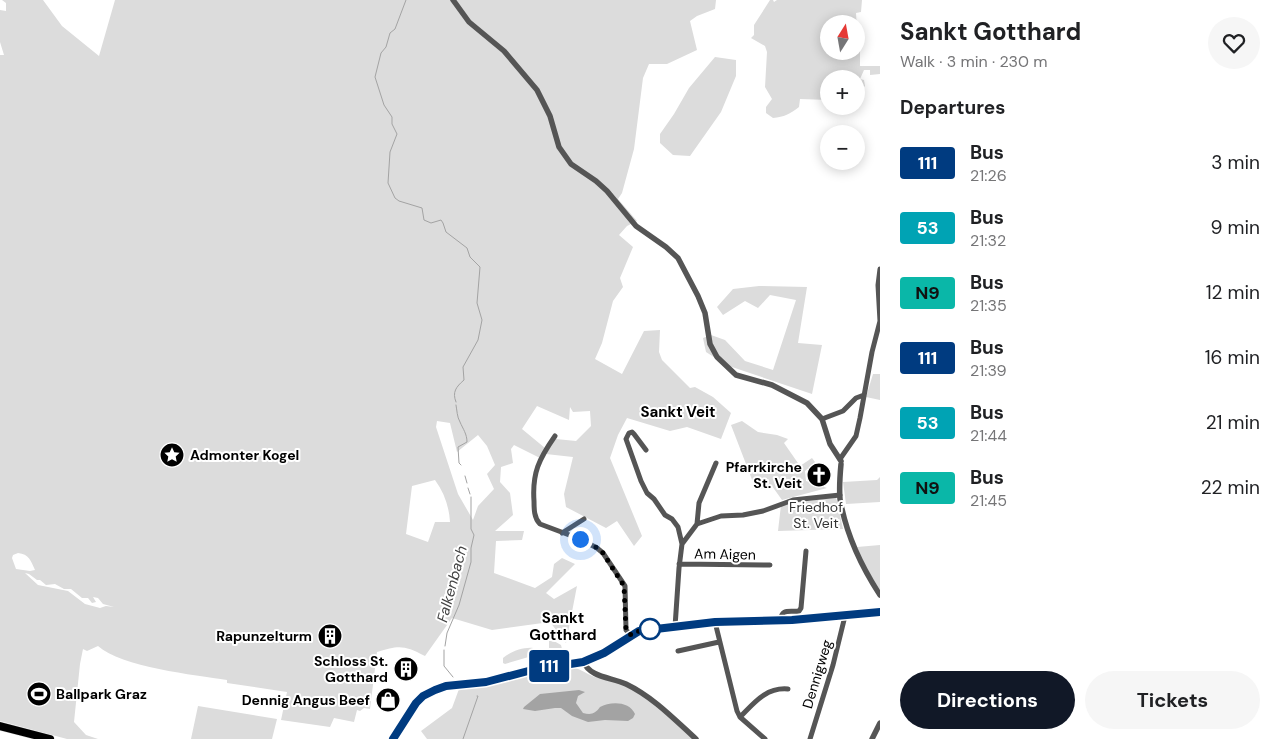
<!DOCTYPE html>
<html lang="en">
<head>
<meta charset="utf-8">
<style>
  body { margin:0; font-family:"DM Sans",sans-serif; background:#f6f6f6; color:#202124; height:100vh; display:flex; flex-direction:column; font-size:19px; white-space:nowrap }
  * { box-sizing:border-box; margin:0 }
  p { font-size:16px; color:#757577 }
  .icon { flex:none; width:28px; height:28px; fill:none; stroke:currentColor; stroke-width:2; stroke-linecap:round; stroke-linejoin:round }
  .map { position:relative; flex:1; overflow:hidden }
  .panel { display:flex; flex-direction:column; background:#fff; width:400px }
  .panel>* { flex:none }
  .badge { padding:0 10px; border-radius:4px; font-size:18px; line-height:32px }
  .needle { width:32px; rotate:11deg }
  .buttons { position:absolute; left:820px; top:15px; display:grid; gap:10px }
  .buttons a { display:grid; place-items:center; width:45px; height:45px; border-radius:50%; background:#fff; box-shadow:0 2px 12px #0003; font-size:25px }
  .you { position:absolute; width:25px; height:25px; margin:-12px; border:4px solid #fff; border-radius:50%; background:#1a73e8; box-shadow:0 0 0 8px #1a73e833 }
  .map>.badge { position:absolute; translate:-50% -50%; box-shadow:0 0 0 2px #fff }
  h2 { padding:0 20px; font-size:19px; line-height:45px }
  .round { display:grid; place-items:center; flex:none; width:52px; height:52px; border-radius:26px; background:#f6f6f6 }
  .headline { display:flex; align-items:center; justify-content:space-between; height:85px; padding:0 20px }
  h1 { font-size:24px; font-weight:700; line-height:38px }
  .action { display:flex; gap:10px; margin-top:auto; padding:10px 20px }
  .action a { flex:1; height:58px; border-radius:30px; background:#111827; color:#fff; font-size:20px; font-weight:700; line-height:58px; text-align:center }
  .action a+a { background:#f6f6f6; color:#202124 }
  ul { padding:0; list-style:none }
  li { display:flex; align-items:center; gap:15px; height:65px; padding:0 20px }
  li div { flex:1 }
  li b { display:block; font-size:19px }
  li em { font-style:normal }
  li .badge { min-width:55px; font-weight:700; text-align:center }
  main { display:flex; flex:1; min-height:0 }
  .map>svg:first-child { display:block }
  .green { fill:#dcdcdc; fill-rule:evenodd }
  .water { fill:#a3a3a3 }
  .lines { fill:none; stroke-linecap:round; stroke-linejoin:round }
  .stream { stroke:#a3a3a3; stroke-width:1 }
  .primary-casing { stroke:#dbdbdb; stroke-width:9 }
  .minor { stroke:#555; stroke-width:5 }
  .tertiary { stroke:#555; stroke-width:5.5 }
  .secondary { stroke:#222; stroke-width:7 }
  .primary { stroke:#000; stroke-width:8 }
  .line-casing { stroke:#fff; stroke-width:11 }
  .line { stroke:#003b80; stroke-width:8 }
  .walk { stroke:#000; stroke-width:5; stroke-dasharray:0 9 }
  .stop-dot { fill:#fff; stroke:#003b80; stroke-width:2.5 }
  .labels { text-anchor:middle; stroke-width:4; stroke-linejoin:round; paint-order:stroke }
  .poi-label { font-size:14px; font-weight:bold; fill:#000; stroke:#fff; text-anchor:end }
  .park-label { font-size:14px; fill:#333; stroke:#fff }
  .street-label { font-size:14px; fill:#000; stroke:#fff }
  .neighbourhood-label { font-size:15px; font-weight:bold; fill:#000; stroke:#fff }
  .water-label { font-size:15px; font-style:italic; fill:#444; stroke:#fff }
</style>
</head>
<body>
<main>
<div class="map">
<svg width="880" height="739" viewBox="0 0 880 739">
  <rect width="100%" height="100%" fill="#fff"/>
  <path class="green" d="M2 0H43L62 26 99 56 115 0H716L715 9 697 16 690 21 697 50 667 64H649L643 78 634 149 622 193 618 199 637 221 627 226 619 235 633 247 620 278 623 287 613 301 602 343 595 359 622 374 644 331 660 330 659 352 662 360 690 388 695 387 713 397 731 413 721 439 687 427 670 431 627 418 618 435 610 458 642 536 634 546 617 521 606 528 566 507 564 494 573 457 546 454 552 443 556 439 576 441 591 426 590 411 573 412 570 407 569 420 537 406 522 429 545 448 540 458 514 445 511 449 513 463 501 467 500 482 510 493 513 515 495 531H524L522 540 496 541 494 573 535 588 552 577 554 564 562 558 575 564 546 593 554 599 577 586 566 643 550 622 492 630 452 618 425 656C404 645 399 645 377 652L370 709 364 708 360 711 357 710 354 722 334 718 330 727 281 720 287 692 227 683V680C195 675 121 667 98 646L87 651 83 649 80 664 74 722 86 735 98 739H67L0 721V55H4L0 42V10L6 11V3ZM437 421 450 423 457 452 478 435 487 446 495 465 487 474 494 489 478 506 473 520 458 494 436 427ZM435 480C444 492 449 506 450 522H435L428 542 406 534 412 486ZM18 553C29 554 31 561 35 570L30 571 16 569 12 558 13 555ZM25 573 29 574 37 580H40L46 585 55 584 64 589H71L82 598H88L92 603 96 602 93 597 98 598 103 604 114 607 106 606 100 608 85 604 68 591 38 585Z
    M770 0H773L774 2 777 0H862L861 12 856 13 857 29 860 30V66H880V74L870 75V70H864L860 79 864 80 865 86 856 94V79H829L827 89 829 90V100L800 99 799 107C790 114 784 117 773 118L766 113V107L772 99 765 87 767 52 765 46 751 38 754 35V25ZM829 24H856V51H829Z
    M715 57 736 60V76L721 112 690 156 673 155 660 143V134L674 114 689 88Z
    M759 286 807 287 798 343 822 345 812 394 726 365 706 352 703 338 711 335 725 340 745 361 773 370 796 300 770 295 758 308 745 301 723 315 717 307 733 289Z
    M873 374H880V400L866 397Z
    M742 421 758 432 777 435 788 439 784 443 800 466 812 458 815 462 805 471 806 481 827 488 782 500 772 486 756 490 731 425Z
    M880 477V502L846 504 843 482 877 480Z
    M836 497 843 529 778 531 781 505Z
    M880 545V590L864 565 857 547Z
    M549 641H554L561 645 562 649 552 655 540 658 532 656 505 664 503 663V658C510 652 523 647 533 648 539 648 543 650 549 649Z
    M570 667C580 668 586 674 595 677 603 679 611 680 618 683 648 693 671 719 694 739H427L421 731 452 708 459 689 488 685Z
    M198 706 277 719 272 739H191Z"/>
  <path class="water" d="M579 690 585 692 578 696 576 703 583 713C591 715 595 714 600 707 610 701 630 701 635 714L633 718 628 721 605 720 588 722 572 716 561 708H555L535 711 523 709 524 707 540 694Z"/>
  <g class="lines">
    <path class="stream" d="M406 0 395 29 390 33 386 47 381 53 375 77 384 105 392 117V124L397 134 390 152 388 183 395 198 399 201 422 208 424 220 431 223 441 220 443 223 446 232 467 248 470 257 480 267 477 303 482 320 478 340 463 367 464 380C456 387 452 392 456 402
      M456 405C457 410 457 417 460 422 463 429 467 434 467 442L458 447 459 463 461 465
      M465 476 467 483
      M468 488 470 494
      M445 646 447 633 459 605 471 562V548L474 535 471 529V497
      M444 650V666L453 677
      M463 739 478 696H477"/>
    <defs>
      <path id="primary" d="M0 726 50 739"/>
    </defs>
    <use href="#primary" class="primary-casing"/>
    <path class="minor" d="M822 419 843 411 856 398 864 395
      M555 436C539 459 532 473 534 501 534 509 534 518 540 524L580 539 597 548 603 553 625 586 626 630 631 635
      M646 450 634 434 632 432 629 433 626 439 641 481 647 493 654 499 665 515 672 519 678 527 682 544
      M840 459 856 436 860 418 872 352 880 321 878 285 880 269
      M697 524 699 503 716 463
      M562 533 584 519
      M679 564 770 565
      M780 621C782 608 788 612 799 611L801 608 806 551
      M715 622 737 711 740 717 765 739
      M675 627 679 568 682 544 697 524 721 516 743 515 763 511 793 500 840 495
      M678 651 719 642
      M740 717C754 703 766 687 788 689
      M810 739 833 665 845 616"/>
    <path class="tertiary" d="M453 0 469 22 504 51 537 90 550 116 559 147 571 164 596 181 607 191 636 226 666 247 678 258 698 296 705 313 710 344 717 357 736 375 772 385 807 403 822 419 830 444 841 461
      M841 464C840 475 839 487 840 499 846 534 861 566 880 595
      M583 661C590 678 611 677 626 684 653 697 674 719 696 739
      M872 739 880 723"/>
    <path class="secondary" d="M393 739 416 703 423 696 435 690 446 686 486 682 532 670 583 661 604 653 639 631 715 622 792 620 880 612"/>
    <use href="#primary" class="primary"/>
  </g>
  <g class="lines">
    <defs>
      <path id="line" d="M393 739 416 703 423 696 435 690 446 686 486 682 532 670 583 662 604 653 639 631 715 622 792 620 880 612"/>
    </defs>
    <use href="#line" class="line-casing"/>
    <use href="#line" class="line"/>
    <path class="walk" d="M580 539 601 550 624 586 626 630 631 635 639 631 650 629"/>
  </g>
  <defs>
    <symbol id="sight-disc" viewBox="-11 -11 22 22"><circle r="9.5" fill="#000" stroke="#fff"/><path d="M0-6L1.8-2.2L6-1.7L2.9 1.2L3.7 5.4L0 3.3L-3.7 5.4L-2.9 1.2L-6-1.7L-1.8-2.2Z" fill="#fff"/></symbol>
    <symbol id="church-disc" viewBox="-11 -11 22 22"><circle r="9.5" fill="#000" stroke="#fff"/><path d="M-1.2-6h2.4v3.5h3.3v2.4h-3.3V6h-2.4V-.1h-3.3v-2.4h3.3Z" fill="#fff"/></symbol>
    <symbol id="building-disc" viewBox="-11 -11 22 22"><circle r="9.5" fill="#000" stroke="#fff"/><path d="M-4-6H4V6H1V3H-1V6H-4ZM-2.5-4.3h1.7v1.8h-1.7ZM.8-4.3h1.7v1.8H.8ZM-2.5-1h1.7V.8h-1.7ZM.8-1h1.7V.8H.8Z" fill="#fff"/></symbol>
    <symbol id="stadium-disc" viewBox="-11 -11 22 22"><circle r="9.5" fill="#000" stroke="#fff"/><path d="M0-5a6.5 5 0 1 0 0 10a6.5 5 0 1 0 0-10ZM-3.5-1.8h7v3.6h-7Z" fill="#fff"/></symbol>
    <symbol id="shop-disc" viewBox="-11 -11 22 22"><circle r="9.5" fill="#000" stroke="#fff"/><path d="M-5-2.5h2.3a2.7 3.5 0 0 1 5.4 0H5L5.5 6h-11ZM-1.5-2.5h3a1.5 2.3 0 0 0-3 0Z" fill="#fff"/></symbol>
  </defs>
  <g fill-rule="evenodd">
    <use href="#sight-disc" x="158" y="441" width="28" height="28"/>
    <use href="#church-disc" x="805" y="461" width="28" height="28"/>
    <use href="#building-disc" x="316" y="622" width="28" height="28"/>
    <use href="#building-disc" x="392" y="655" width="28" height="28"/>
    <use href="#stadium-disc" x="25" y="680" width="28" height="28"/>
    <use href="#shop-disc" x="374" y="686" width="28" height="28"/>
  </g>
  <circle class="stop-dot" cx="650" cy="629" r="10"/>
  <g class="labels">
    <g class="poi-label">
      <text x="190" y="460" text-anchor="start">Admonter Kogel</text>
      <text x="802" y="472">Pfarrkirche<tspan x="802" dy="16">St. Veit</tspan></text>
      <text x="312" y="641">Rapunzelturm</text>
      <text x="388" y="666">Schloss St.<tspan x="388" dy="16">Gotthard</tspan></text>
      <text x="56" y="699" text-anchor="start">Ballpark Graz</text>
      <text x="370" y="705">Dennig Angus Beef</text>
    </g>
    <g class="park-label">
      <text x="816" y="512">Friedhof<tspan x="816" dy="16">St. Veit</tspan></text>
    </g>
    <g class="street-label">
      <text transform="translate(725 554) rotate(1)" y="5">Am Aigen</text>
      <text transform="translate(817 674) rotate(-73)" y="5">Dennigweg</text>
    </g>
    <g class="neighbourhood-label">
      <text x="678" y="417">Sankt Veit</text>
      <text x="563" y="623">Sankt<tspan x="563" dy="17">Gotthard</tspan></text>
    </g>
    <g class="water-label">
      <text transform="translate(452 584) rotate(-75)" y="5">Falkenbach</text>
    </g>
  </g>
</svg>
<div class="buttons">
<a><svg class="needle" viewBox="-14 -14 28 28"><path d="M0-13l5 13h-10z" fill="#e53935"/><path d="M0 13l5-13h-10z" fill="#757577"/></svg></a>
<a>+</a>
<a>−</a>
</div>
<div class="you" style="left:580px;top:539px"></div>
<b class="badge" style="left:549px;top:666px;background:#003b80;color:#fff">111</b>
</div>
<section class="panel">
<div class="headline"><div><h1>Sankt Gotthard</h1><p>Walk · 3 min · 230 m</p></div><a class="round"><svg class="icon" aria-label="heart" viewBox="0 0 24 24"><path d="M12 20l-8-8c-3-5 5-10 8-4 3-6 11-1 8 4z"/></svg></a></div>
<h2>Departures</h2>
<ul>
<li><span class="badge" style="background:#003b80;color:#fff">111</span><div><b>Bus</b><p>21:26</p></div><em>3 min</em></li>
<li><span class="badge" style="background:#00a3b4;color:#fff">53</span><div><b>Bus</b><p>21:32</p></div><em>9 min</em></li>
<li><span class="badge" style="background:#0ab7a8;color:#111">N9</span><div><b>Bus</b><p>21:35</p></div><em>12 min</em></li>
<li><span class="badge" style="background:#003b80;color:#fff">111</span><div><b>Bus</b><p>21:39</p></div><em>16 min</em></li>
<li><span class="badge" style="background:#00a3b4;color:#fff">53</span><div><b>Bus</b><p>21:44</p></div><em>21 min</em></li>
<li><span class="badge" style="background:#0ab7a8;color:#111">N9</span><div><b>Bus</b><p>21:45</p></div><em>22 min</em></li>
</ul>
<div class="action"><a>Directions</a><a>Tickets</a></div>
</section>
</main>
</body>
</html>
